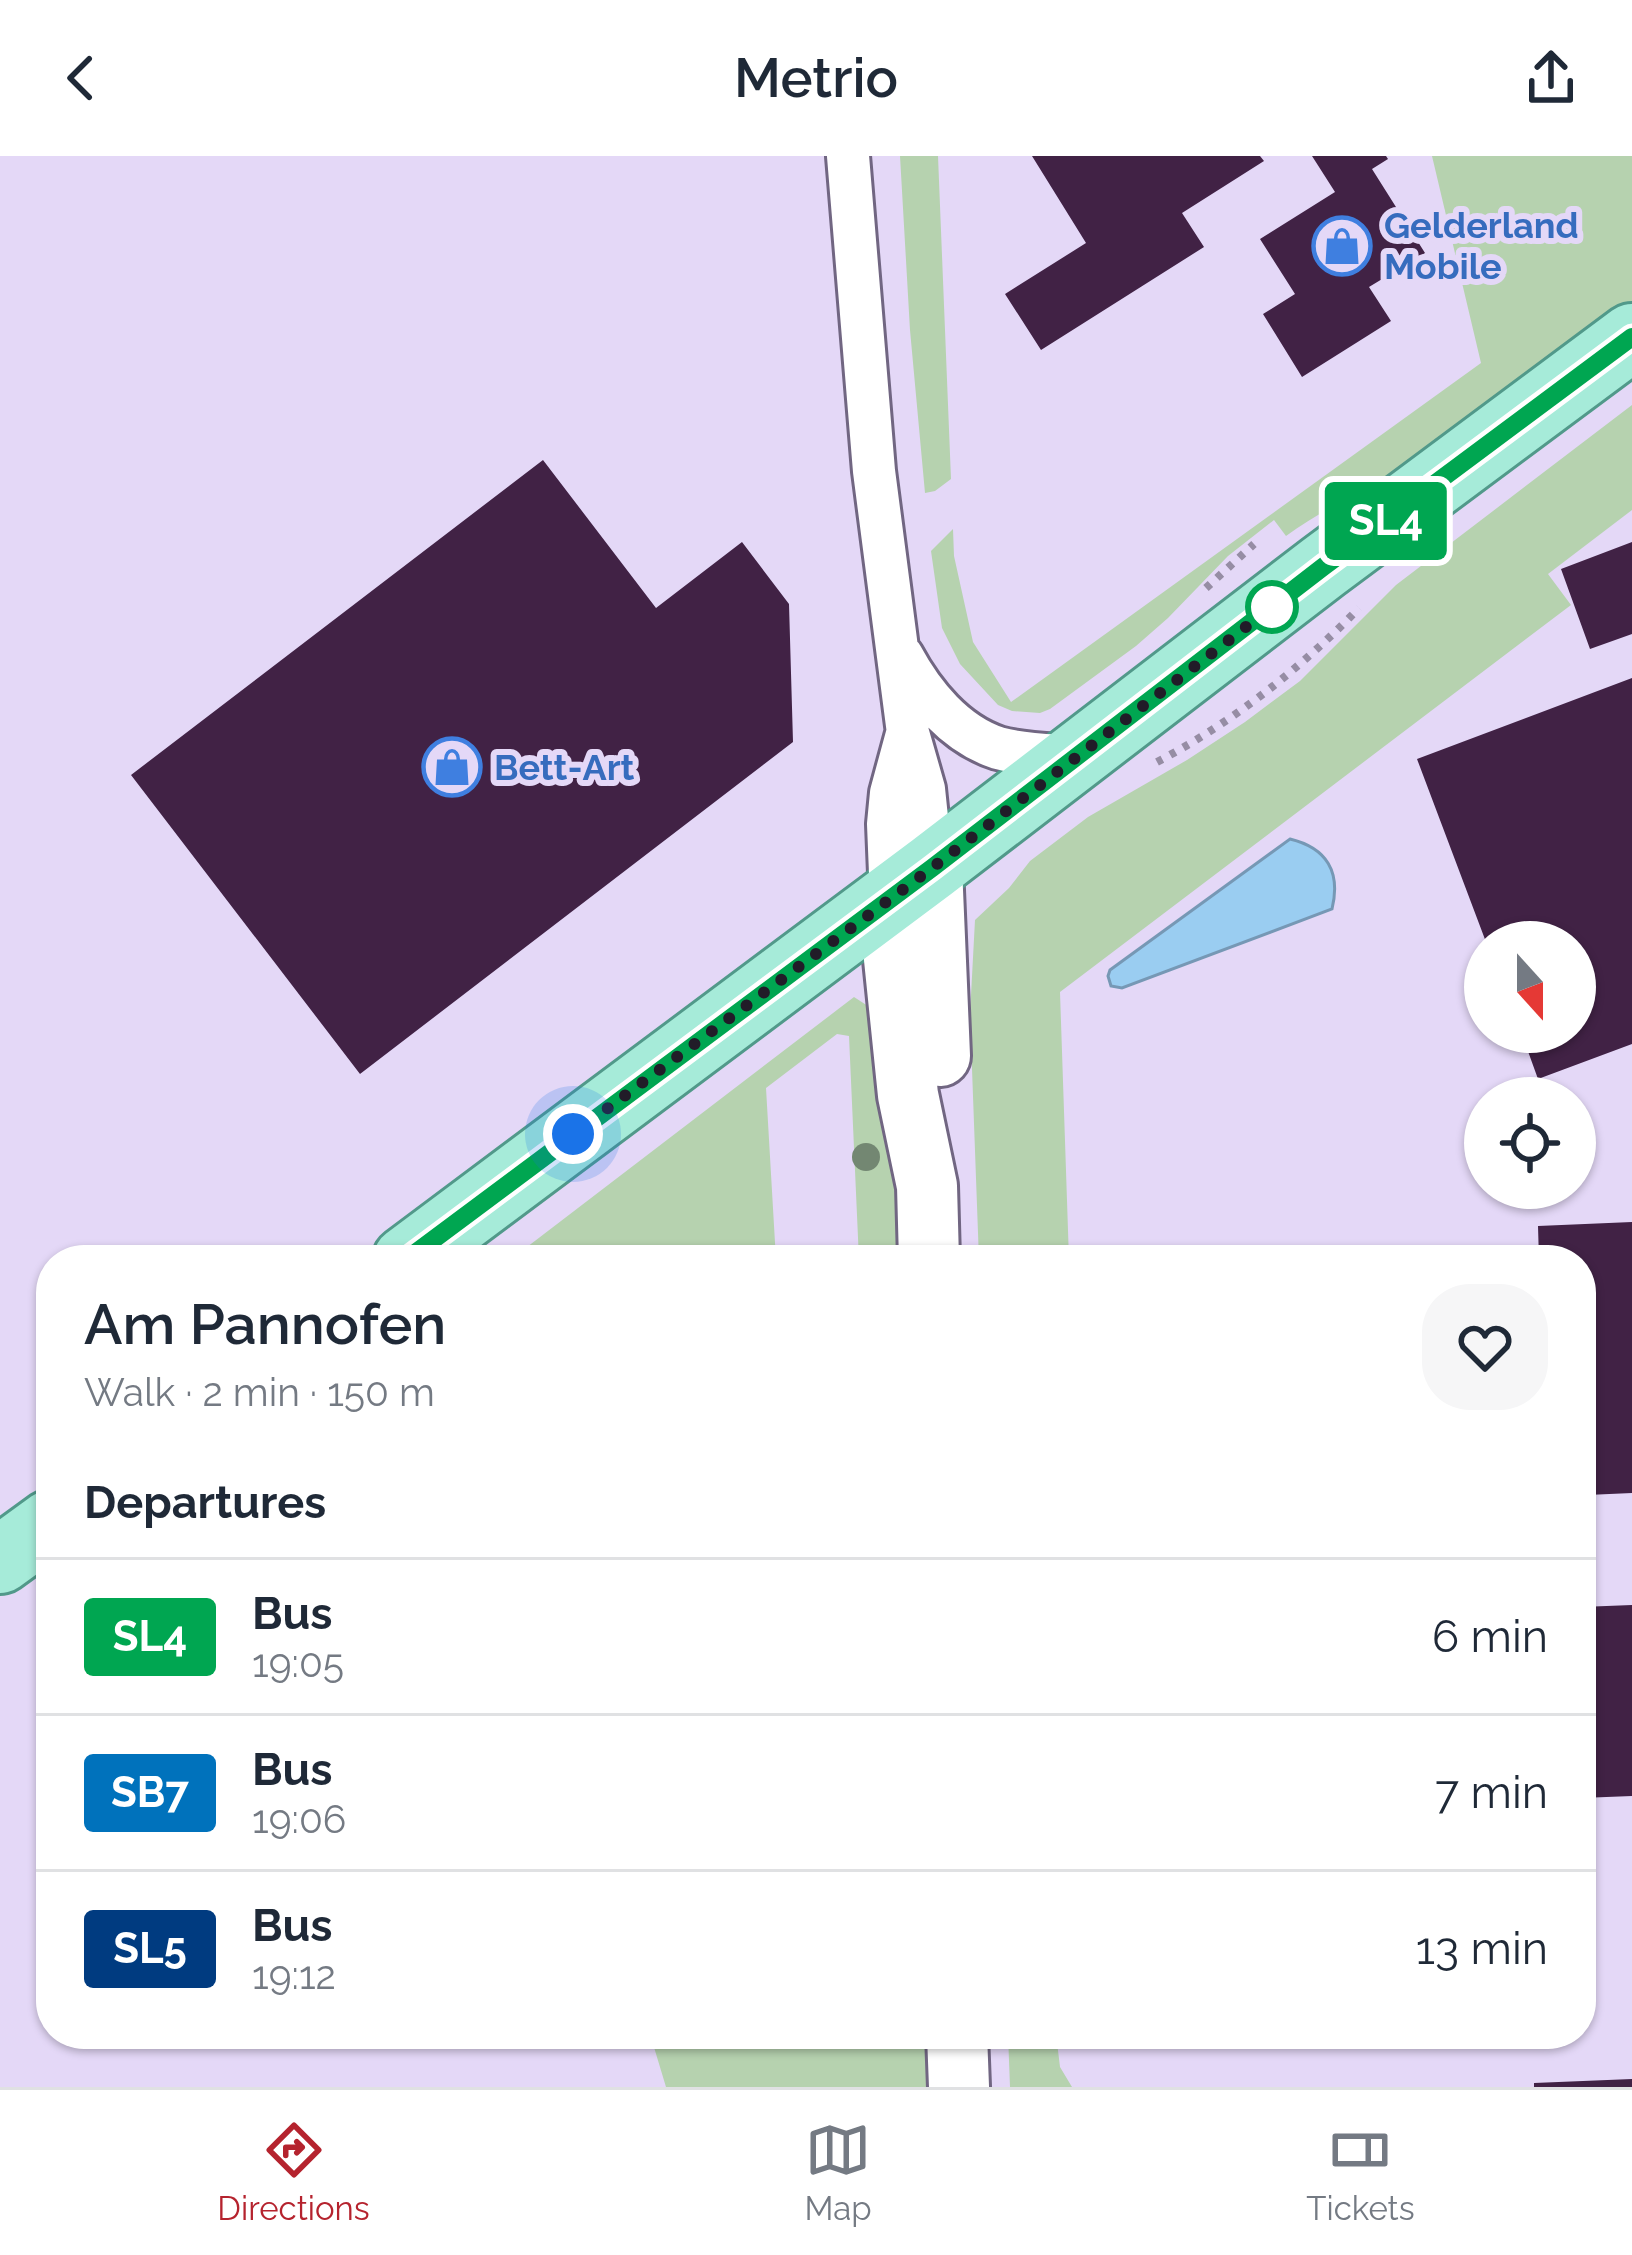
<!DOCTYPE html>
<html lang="en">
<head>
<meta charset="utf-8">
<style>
  body { margin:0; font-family:Raleway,sans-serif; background:#f6f6f7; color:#1f2937; height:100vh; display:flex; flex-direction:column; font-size:45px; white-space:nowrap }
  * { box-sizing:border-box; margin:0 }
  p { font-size:39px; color:#747a83 }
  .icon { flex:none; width:66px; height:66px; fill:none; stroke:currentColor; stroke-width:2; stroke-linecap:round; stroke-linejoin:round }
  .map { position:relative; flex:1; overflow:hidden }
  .sheet { position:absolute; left:36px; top:1089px; width:1560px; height:804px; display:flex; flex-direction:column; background:#fff; border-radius:48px; box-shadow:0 3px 9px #0004 }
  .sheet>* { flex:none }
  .badge { padding:0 24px; border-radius:9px; font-size:42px; line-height:78px }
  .needle { width:78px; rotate:159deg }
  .buttons { position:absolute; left:1464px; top:765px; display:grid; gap:24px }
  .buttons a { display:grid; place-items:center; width:132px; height:132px; border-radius:50%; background:#fff; box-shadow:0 3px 9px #0004; font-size:60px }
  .you { position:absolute; width:60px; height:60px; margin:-30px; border:9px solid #fff; border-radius:50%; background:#1a73e8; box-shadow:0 0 0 18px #1a73e833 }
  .map>.badge { position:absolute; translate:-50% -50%; box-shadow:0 0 0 6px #fff }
  h2 { padding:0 48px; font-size:45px; line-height:108px }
  .round { display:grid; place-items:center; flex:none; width:126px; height:126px; border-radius:48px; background:#f6f6f7 }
  .headline { display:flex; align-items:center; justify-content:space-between; height:204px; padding:0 48px }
  h1 { font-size:57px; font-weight:600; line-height:90px }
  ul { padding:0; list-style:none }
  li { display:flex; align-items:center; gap:36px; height:156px; padding:0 48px; border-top:3px solid #e0e1e3 }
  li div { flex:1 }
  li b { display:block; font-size:45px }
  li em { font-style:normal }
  li .badge { min-width:132px; font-weight:700; text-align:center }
  header { display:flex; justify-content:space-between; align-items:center; height:156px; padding:0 48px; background:#fff; font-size:54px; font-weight:600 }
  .dock { display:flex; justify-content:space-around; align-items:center; height:168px; border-top:3px solid #e0e1e3; background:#fff; font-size:33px; color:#747a83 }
  .dock a { display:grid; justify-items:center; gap:6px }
  .dock .on { color:#b5232e }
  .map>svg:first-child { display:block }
  .green { fill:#b6d2af }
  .water { fill:#9acdf1; stroke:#7698b5; stroke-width:3 }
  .building { fill:#412245 }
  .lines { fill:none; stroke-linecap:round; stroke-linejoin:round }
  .minor-casing { stroke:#716682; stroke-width:48 }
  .secondary-casing { stroke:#716682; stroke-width:66 }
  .primary-casing { stroke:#51998a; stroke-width:72 }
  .path { stroke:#968da4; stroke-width:8; stroke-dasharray:6 9; stroke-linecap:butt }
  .minor { stroke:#fff; stroke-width:42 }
  .secondary { stroke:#fff; stroke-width:60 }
  .primary { stroke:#a6ebd9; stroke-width:66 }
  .tree { fill:#738772 }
  .line-casing { stroke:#fff; stroke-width:27 }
  .line { stroke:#00a651; stroke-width:18 }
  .walk { stroke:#211c28; stroke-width:12; stroke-dasharray:0 21.6 }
  .stop-dot { fill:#fff; stroke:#00a651; stroke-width:6 }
  .labels { text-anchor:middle; stroke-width:12; stroke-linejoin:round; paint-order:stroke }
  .shop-label { font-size:36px; font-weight:bold; fill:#366cbe; stroke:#e4d8f7; text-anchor:start }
</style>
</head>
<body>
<header><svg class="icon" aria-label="back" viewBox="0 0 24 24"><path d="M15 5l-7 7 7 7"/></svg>Metrio<svg class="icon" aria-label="share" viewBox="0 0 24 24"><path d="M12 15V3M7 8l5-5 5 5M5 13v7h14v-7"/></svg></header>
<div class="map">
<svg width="1632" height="1931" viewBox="0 0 1632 1931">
  <rect width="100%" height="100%" fill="#e4d8f7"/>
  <path class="green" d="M900 0H938L951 323 935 335 925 337 910 174Z
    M1432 0H1632V148C1573 192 1515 240 1453 281 1399 317 1339 342 1286 380L1274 364 1228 400 1168 462 1136 490 1050 553 1040 557 1012 555 998 549 960 508 942 472 931 395 953 373 954 400 973 486 1011 546 1481 207Z
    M1632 249V354L1548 418 1571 449 1060 836 1069 1104H979L970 858 975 764 1009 732 1030 705 1088 661 1187 604 1245 566 1300 525 1396 429Z
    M854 841 871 852 885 873 904 1104H859L849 880 837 878 766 932 776 1104H510Z
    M650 1878H938L940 1931H666Z
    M1008 1878H1056L1060 1911 1072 1931H1010Z"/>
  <path class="water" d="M1290 683C1327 692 1341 716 1332 753L1122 832 1111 830 1108 820 1110 814Z"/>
  <path class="building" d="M1032 0H1260L1264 5 1182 57 1204 91 1041 194 1005 138 1086 87Z
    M1312 0H1386L1388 3 1372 13 1425 97 1369 131 1391 165 1302 221 1263 158 1295 138 1260 83 1335 36Z
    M543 304 656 452 742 386 789 448 793 586 360 918 131 619Z
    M1632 386V478L1590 493 1561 413Z
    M1632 522V888L1538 923 1521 876H1575V786H1486L1417 603Z
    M1632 1066V1337L1587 1339 1581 1215V1104H1539L1538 1070Z
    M1632 1449V1640L1581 1642V1451Z
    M1632 1923V1931H1534V1927Z"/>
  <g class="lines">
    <defs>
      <path id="minor" d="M848 0 874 315 908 577 924 633 932 711
        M902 500C923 539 955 578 998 592 1023 599 1051 599 1076 601
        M891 742 888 668 891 637 907 578"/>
      <path id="secondary" d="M932 711 940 900
        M891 742 894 803 908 939 927 1030 929 1104
        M957 1878 959 1931"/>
      <path id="primary" d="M406 1104 932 711 1323 411 1632 181
        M0 1404 51 1367"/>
    </defs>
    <use href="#minor" class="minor-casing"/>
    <use href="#secondary" class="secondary-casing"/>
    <use href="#primary" class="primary-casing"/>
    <path class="path" d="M1206 432 1254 388
      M1157 606C1233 566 1300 513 1359 452"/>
    <use href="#minor" class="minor"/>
    <use href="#secondary" class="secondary"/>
    <use href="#primary" class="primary"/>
  </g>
  <circle class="tree" cx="866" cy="1001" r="14"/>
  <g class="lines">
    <defs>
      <path id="line" d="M406 1104 932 712 1323 411 1632 181"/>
    </defs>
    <use href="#line" class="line-casing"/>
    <use href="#line" class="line"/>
    <path class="walk" d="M573 978 932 712 1272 451"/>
  </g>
  <defs>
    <symbol id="shop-ring" viewBox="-11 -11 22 22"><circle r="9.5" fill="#e4d8f7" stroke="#3f7fe0" stroke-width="1.5"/><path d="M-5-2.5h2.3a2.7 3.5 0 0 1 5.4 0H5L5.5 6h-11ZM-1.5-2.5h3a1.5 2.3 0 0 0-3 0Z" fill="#3f7fe0"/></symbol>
  </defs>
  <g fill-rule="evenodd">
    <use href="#shop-ring" x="1309" y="57" width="66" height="66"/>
    <use href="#shop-ring" x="419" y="578" width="66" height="66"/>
  </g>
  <circle class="stop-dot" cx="1272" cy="451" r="24"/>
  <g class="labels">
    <g class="shop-label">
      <text x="1384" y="82">Gelderland<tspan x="1384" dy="41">Mobile</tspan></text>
      <text x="494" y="624">Bett-Art</text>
    </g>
  </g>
</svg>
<div class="buttons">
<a><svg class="needle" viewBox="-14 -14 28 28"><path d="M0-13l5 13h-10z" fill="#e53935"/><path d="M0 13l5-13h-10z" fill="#747a83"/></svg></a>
<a><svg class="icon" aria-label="locate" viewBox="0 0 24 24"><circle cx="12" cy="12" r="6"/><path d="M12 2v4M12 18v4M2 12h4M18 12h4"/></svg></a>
</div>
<div class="you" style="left:573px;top:978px"></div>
<b class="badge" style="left:1386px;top:365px;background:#00a651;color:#fff">SL4</b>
<section class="sheet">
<div class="headline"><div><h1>Am Pannofen</h1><p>Walk · 2 min · 150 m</p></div><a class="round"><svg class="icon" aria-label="heart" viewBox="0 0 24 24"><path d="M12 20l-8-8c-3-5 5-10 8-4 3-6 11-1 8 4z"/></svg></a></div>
<h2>Departures</h2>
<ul>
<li><span class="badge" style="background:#00a651;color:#fff">SL4</span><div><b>Bus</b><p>19:05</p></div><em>6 min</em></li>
<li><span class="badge" style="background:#0072bc;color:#fff">SB7</span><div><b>Bus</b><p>19:06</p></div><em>7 min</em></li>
<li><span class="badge" style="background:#003b80;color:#fff">SL5</span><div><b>Bus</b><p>19:12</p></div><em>13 min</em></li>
</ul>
</section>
</div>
<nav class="dock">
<a class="on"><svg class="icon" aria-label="directions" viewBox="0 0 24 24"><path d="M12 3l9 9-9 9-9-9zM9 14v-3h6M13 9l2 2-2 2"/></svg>Directions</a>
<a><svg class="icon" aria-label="map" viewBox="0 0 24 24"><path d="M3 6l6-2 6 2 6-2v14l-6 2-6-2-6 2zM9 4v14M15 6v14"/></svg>Map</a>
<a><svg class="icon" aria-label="tickets" viewBox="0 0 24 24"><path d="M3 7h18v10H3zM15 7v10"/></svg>Tickets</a>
</nav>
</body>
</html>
